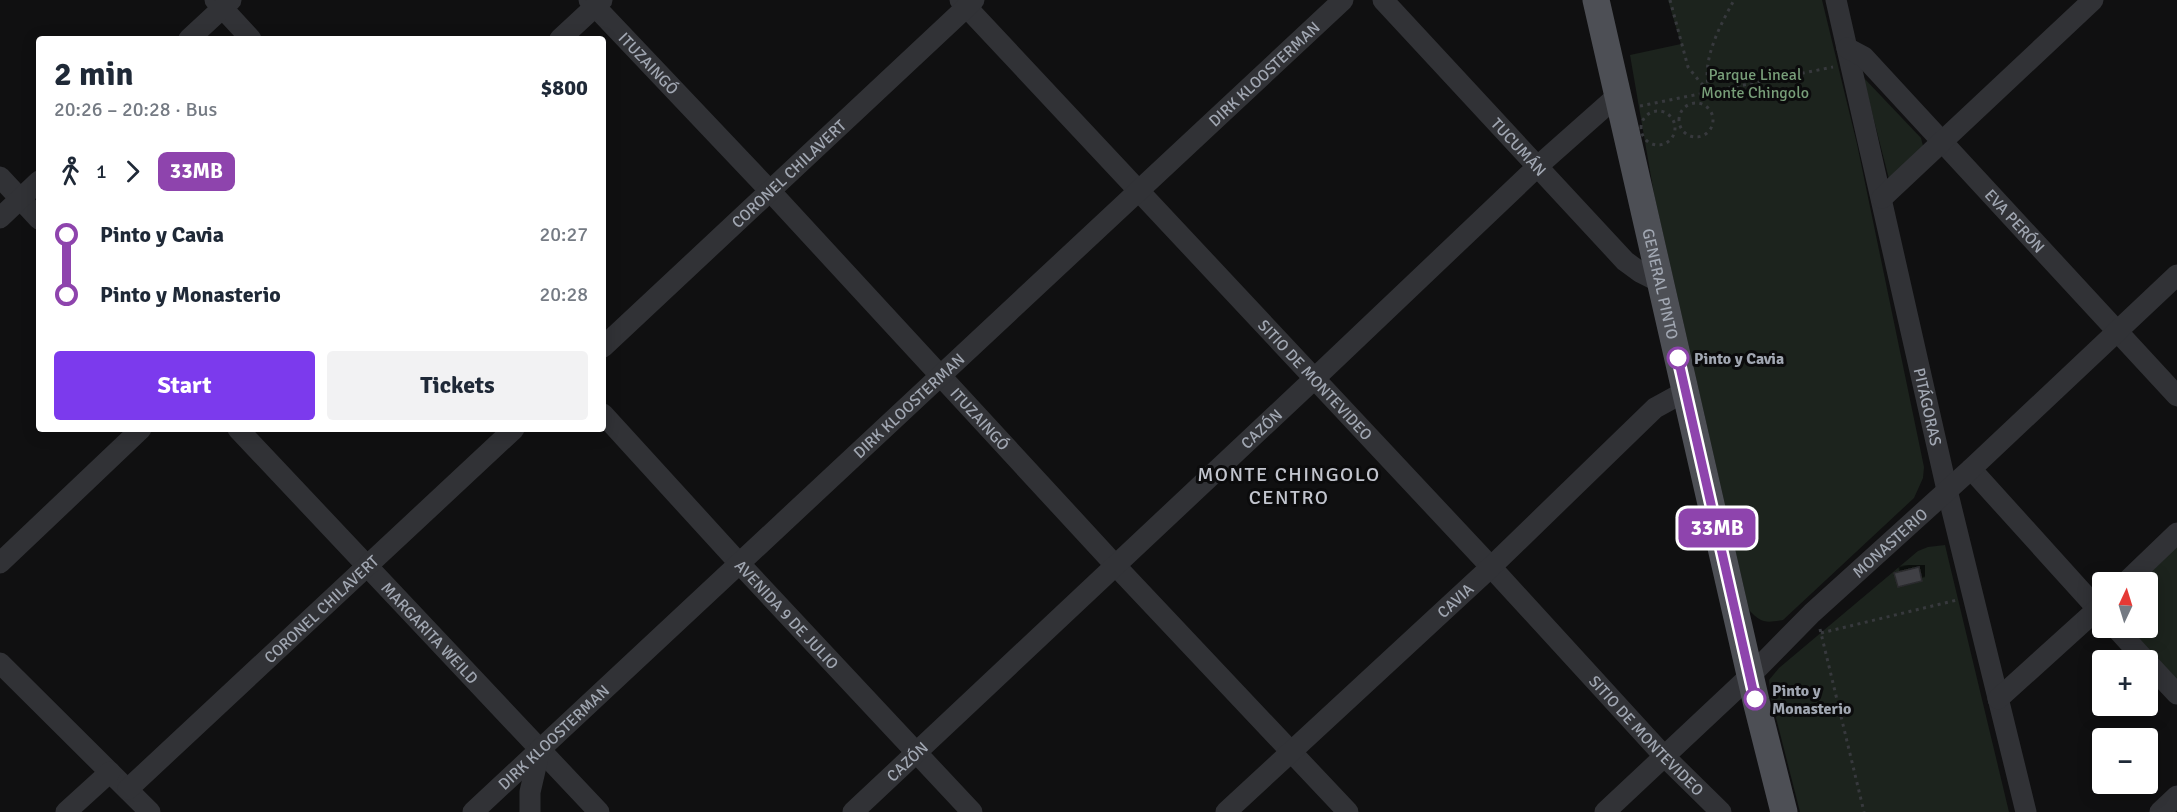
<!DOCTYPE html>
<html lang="en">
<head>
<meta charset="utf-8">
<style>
  body { margin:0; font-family:Signika,sans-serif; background:#f2f2f3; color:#1f2937; height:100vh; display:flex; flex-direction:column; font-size:22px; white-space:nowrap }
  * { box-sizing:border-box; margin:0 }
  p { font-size:20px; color:#747a83 }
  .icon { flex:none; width:33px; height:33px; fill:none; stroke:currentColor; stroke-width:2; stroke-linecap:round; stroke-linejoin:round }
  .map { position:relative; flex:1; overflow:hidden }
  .drawer { position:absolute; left:36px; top:36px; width:570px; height:396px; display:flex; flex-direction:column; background:#fff; border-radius:6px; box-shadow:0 3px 15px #0003 }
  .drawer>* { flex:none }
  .badge { padding:0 12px; border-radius:9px; font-size:21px; line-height:39px }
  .needle { width:39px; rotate:4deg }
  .controls { position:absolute; left:2092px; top:572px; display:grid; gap:12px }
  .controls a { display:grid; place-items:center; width:66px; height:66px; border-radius:6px; background:#fff; box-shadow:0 3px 15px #0003; font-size:30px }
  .map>.badge { position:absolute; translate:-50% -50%; box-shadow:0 0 0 3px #fff }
  .legs { display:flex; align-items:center; gap:9px; height:66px; padding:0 18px; font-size:20px }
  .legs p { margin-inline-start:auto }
  .overview { display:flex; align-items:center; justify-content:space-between; height:102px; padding:0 18px }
  h1 { font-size:33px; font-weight:700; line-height:45px }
  .cta { display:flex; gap:12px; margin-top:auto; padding:12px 18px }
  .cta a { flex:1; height:69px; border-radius:6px; background:#7c3aed; color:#fff; font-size:24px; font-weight:700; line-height:69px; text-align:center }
  .cta a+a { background:#f2f2f3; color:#1f2937 }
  ul { padding:0 18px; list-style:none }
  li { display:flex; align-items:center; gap:21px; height:60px; font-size:22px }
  li i { display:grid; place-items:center; width:9px; height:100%; margin:0 8px; background:currentColor }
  li i::after { content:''; width:15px; height:15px; margin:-8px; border:4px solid; border-radius:50%; background:#fff }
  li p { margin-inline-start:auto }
  li:first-child i { background:linear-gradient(#0000 50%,currentColor 0) }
  li:last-child i { background:linear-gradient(currentColor 50%,#0000 0) }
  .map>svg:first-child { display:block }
  .green { fill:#1c231d }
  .building { fill:#3f4044; stroke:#2a2a2d; stroke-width:1.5; filter:url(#shadow) }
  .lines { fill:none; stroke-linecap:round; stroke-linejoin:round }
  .path { stroke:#37393d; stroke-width:3; stroke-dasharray:3 4.5; stroke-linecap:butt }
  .minor { stroke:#313236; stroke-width:21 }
  .major { stroke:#4d4f55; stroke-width:27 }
  .line-1-casing { stroke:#fff; stroke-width:14 }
  .line-1 { stroke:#8e44ad; stroke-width:9 }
  .stop-1-dot { fill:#fff; stroke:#8e44ad; stroke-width:3 }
  .labels { text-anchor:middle; stroke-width:6; stroke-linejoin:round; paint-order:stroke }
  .street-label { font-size:16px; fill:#a1a7b2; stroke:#0b0b0c }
  .park-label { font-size:16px; fill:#779d78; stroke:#0b0b0c }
  .stop-label { font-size:16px; font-weight:bold; fill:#a1a7b2; stroke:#0b0b0c; text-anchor:start }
  .quarter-label { font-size:20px; letter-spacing:1.5px; fill:#c2c5ce; stroke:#0b0b0c }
</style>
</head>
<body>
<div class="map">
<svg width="2177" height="812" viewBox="0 0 2177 812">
  <defs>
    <filter id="shadow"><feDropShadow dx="5.5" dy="-5.5" stdDeviation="0" flood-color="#0009"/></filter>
  </defs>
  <rect width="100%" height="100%" fill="#101011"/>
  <path class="green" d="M1668 0H1822L1857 144 1924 467 1923 478 1914 498 1783 620C1765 623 1761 623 1749 610L1654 194 1630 55 1681 44Z
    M1863 77 1921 138 1923 146 1889 179Z
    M2177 533V694L2115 627H2148V582H2126Z
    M1945 545 2009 812H1800L1771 698 1769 680 1779 668 1918 551 1928 547Z"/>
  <path class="building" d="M1919 567 1922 581 1898 587 1894 573Z"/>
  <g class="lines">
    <path class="path" d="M1670 0 1688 67 1700 82 1710 92
      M1709 90C1701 60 1720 26 1734 0
      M1679 120a17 17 0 1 1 34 0a17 17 0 1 1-34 0Z
      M1640 106 1833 67
      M1641 128a17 17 0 1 1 34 0a17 17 0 1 1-34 0Z
      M1820 629 1864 812
      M1821 633 1957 600"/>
    <g class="minor">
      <path d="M215 0 251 39"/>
      <path id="s1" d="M589 0 771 192 1115 565 1348 812"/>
      <path id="s2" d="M960 0 1491 567 1664 756 1721 812"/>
      <path id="s3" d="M1383 0 1625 261 1640 272 1662 283"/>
      <path id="s4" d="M1836 0 1947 490 2026 812"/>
      <path d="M189 39 231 0"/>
      <path d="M560 39 602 0"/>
      <path id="s5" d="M1847 48 1864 57 2177 396"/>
      <path d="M0 177 39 219"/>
      <path d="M1882 198 2093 0"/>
      <path d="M0 218 39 181"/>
      <path id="s6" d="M603 347 974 0"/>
      <path id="s7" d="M603 414 739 563 972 812"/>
      <path id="s8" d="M238 429 599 812"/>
      <path d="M1971 469 2103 615"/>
      <path d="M0 563 141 429"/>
      <path d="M2126 582 2177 533"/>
      <path d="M2115 627 2145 660"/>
      <path d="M0 663 150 812"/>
      <path d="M2148 663 2177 694"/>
      <path d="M1998 699 2103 604"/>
      <path id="s9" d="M128 789 514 429"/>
      <path d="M66 812 110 772"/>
      <path id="s10" d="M473 812 1343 0"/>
      <path d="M530 812V792L540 749"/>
      <path id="s11" d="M853 812 1314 379 1538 166 1617 96"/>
      <path id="s12" d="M1226 812 1491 567 1655 408 1686 391"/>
      <path id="s13" d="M1605 812 1751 675 1812 613 1971 469 2177 275"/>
      <path d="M2160 812 2177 796"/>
    </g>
    <path class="major" id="s14" d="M1596 0 1756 701 1784 812"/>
  </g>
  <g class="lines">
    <defs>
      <path id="line-1" d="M1678 358 1755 699"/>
    </defs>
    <use href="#line-1" class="line-1-casing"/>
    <use href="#line-1" class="line-1"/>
  </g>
  <g class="stop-1-dot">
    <circle cx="1678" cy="358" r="10"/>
    <circle cx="1755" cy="699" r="10"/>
  </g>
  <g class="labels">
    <g class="street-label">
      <text dy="6" stroke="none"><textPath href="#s1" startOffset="87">ITUZAINGÓ</textPath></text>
      <text dy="6" stroke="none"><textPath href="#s10" startOffset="1082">DIRK KLOOSTERMAN</textPath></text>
      <text dy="6" stroke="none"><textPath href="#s3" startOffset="200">TUCUMÁN</textPath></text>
      <text dy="6" stroke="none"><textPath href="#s6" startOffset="254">CORONEL CHILAVERT</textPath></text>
      <text dy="6" stroke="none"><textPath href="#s5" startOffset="242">EVA PERÓN</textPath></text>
      <text dy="6" stroke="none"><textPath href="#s14" startOffset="291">GENERAL PINTO</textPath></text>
      <text dy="6" stroke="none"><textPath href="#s2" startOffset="520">SITIO DE MONTEVIDEO</textPath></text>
      <text dy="6" stroke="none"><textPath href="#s10" startOffset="596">DIRK KLOOSTERMAN</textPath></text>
      <text dy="6" stroke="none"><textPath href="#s4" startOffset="417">PITÁGORAS</textPath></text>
      <text dy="6" stroke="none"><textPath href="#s1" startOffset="573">ITUZAINGÓ</textPath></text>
      <text dy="6" stroke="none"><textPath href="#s11" startOffset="560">CAZÓN</textPath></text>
      <text dy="6" stroke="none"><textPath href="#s13" startOffset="392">MONASTERIO</textPath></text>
      <text dy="6" stroke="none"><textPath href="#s12" startOffset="312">CAVIA</textPath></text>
      <text dy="6" stroke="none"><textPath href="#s9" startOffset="264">CORONEL CHILAVERT</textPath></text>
      <text dy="6" stroke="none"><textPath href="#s7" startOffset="272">AVENIDA 9 DE JULIO</textPath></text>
      <text dy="6" stroke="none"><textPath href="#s8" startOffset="280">MARGARITA WEILD</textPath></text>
      <text dy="6" stroke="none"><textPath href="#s2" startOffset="1006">SITIO DE MONTEVIDEO</textPath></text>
      <text dy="6" stroke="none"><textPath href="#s10" startOffset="110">DIRK KLOOSTERMAN</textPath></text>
      <text dy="6" stroke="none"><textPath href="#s11" startOffset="74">CAZÓN</textPath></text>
    </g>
    <g class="park-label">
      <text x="1755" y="80">Parque Lineal<tspan x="1755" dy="18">Monte Chingolo</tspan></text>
    </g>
    <g class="stop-label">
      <text x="1694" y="364">Pinto y Cavia</text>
      <text x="1772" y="696">Pinto y<tspan x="1772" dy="18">Monasterio</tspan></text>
    </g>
    <g class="quarter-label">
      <text x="1289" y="481">MONTE CHINGOLO<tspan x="1289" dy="23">CENTRO</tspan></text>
    </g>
  </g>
</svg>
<div class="controls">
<a><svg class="needle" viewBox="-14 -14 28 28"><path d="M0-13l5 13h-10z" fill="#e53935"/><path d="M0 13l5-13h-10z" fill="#747a83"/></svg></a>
<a>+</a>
<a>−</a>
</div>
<b class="badge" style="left:1717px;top:528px;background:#8e44ad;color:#fff">33MB</b>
<section class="drawer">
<div class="overview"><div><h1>2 min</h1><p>20:26 – 20:28 · Bus</p></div><b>$800</b></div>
<div class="legs"><svg class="icon" aria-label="walk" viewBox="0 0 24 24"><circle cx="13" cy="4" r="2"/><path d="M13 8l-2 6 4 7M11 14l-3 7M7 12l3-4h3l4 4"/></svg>1<svg class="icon" aria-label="forward" viewBox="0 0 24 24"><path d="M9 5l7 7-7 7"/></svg><b class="badge" style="background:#8e44ad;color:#fff">33MB</b></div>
<ul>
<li><i style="color:#8e44ad"></i><b>Pinto y Cavia</b><p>20:27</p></li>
<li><i style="color:#8e44ad"></i><b>Pinto y Monasterio</b><p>20:28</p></li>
</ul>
<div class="cta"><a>Start</a><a>Tickets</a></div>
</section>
</div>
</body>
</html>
